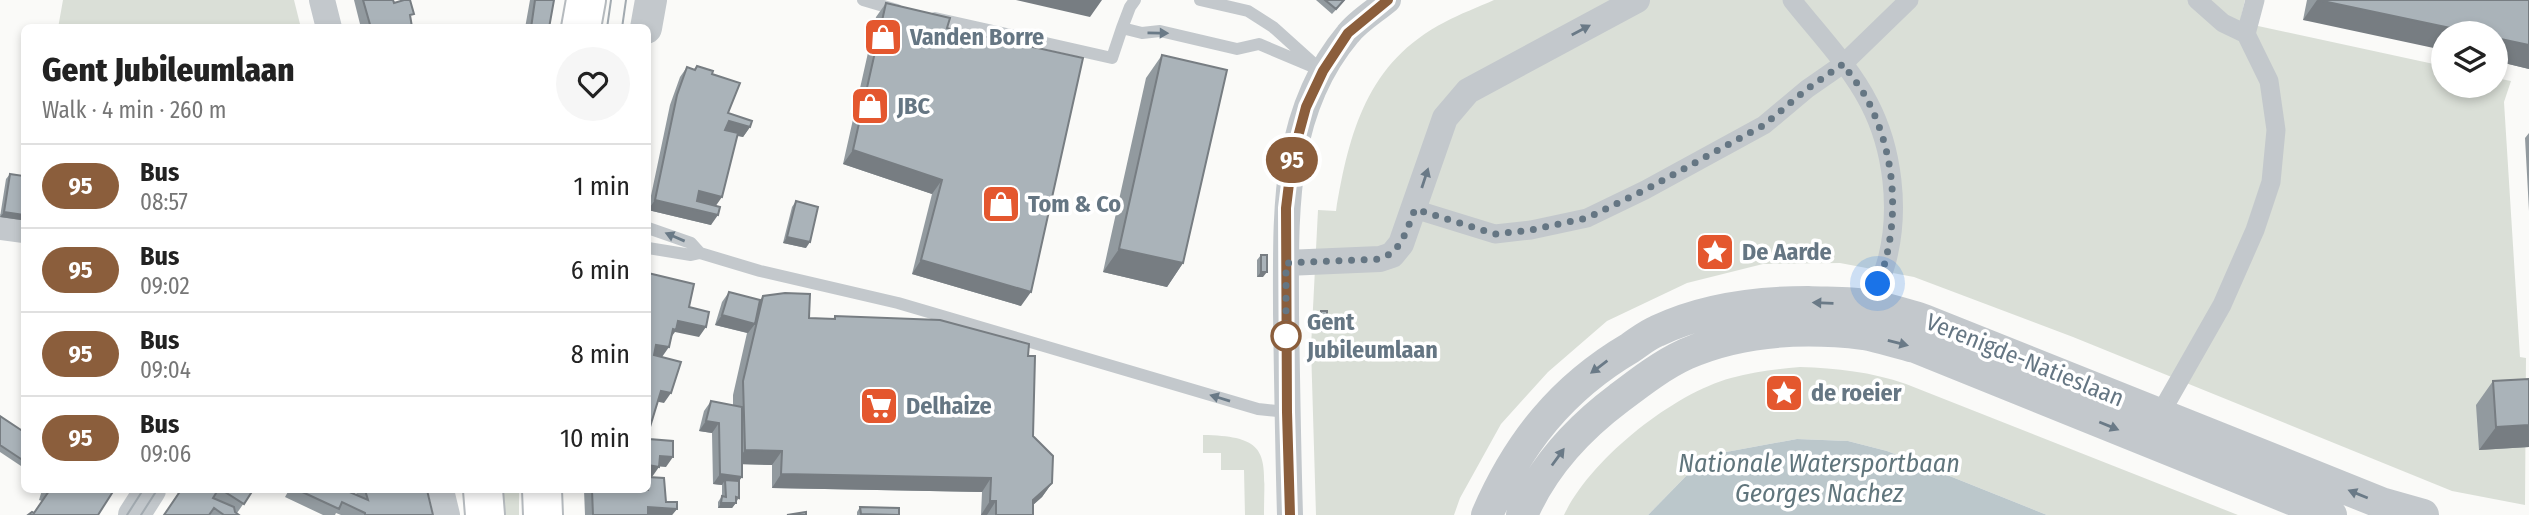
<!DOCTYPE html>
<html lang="en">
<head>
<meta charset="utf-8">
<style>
  body { margin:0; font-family:"Fira Sans Condensed",sans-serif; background:#f6f6f6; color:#222; height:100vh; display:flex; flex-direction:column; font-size:26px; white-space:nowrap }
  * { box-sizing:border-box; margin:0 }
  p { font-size:23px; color:#767676 }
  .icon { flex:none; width:38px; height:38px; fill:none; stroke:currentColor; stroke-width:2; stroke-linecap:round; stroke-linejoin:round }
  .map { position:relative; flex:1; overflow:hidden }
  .side { position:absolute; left:21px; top:24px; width:630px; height:469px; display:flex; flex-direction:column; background:#fff; border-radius:10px; box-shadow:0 4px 10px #0003 }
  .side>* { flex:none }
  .badge { padding:0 14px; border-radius:23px; font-size:24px; line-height:46px }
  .controls { position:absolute; left:2431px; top:21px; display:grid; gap:14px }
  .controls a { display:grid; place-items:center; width:77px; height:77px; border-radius:50%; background:#fff; box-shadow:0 4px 10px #0003; font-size:35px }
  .you { position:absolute; width:35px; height:35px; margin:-18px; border:5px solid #fff; border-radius:50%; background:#1a73e8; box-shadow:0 0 0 10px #1a73e833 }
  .map>.badge { position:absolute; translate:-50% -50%; box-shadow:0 0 0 4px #fff }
  .round { display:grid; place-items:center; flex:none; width:74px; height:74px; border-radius:37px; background:#f6f6f6 }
  .overview { display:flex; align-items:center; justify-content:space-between; height:119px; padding:0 21px }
  h1 { font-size:33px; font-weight:800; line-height:52px }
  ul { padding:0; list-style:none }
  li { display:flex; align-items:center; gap:21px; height:84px; padding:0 21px; border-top:2px solid #e0e0e0 }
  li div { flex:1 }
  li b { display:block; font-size:26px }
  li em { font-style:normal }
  li .badge { min-width:77px; font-weight:700; text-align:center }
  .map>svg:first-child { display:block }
  .green { fill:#dadfd7 }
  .water { fill:#bbc7cb }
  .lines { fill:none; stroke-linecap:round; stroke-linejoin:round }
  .primary-casing { stroke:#b5babe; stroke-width:42 }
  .service { stroke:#c3c8cc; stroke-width:12 }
  .pedestrian { stroke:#c3c8cc; stroke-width:19 }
  .minor { stroke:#c3c8cc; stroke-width:26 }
  .tertiary { stroke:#c3c8cc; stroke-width:32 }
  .primary { stroke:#fff; stroke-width:38 }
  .tram { stroke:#a2aab0; stroke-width:2 }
  .wall { fill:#929a9f }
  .shaded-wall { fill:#777d82 }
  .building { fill:#aab3b9; stroke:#777d82; stroke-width:2 }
  .oneway { fill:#6a7a87 }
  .line-casing { stroke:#fff; stroke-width:16 }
  .line { stroke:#8b5e3c; stroke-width:10 }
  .walk { stroke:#657683; stroke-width:7; stroke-dasharray:0 12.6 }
  .stop-dot { fill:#fff; stroke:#8b5e3c; stroke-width:3.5 }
  .labels { text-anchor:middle; stroke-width:7; stroke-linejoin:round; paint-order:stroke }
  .poi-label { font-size:24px; font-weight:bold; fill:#657683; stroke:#fff; text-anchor:start }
  .stop-label { font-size:24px; font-weight:bold; fill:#657683; stroke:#fff; text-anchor:start }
  .street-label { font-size:24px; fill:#657683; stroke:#fff }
  .water-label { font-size:26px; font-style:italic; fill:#60757c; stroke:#fff }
</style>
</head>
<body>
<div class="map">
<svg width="2529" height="515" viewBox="0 0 2529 515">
  <rect width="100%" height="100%" fill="#fafaf8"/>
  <path class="green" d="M63 0H294L301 28H58Z
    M1494 0H2245L2241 17 2258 26 2443 66V86H2496V78L2511 81 2504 102 2520 357 2526 358 2525 505 2452 491 2073 337 1914 277 1840 263 1763 264 1687 283 1607 321 1548 372 1501 424 1460 498 1454 515H1316L1311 347 1318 210 1336 211C1349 133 1367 62 1445 22 1460 14 1478 7 1494 0Z
    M1800 367C1837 368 1871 372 1906 384L2238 515H2047L1887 451 1848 441 1797 439 1726 452 1690 472 1648 515H1564C1590 460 1672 394 1731 378 1754 372 1777 369 1800 367Z
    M1203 435C1273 436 1264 457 1264 515H1245L1244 470H1221V453H1203Z
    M499 490H519V515H499Z"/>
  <path class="water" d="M1797 439 1848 441 1887 451 2047 515H1648L1690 472 1726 452Z"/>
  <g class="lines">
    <defs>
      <path id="primary" d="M581 28 586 0
        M483 490 485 515
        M542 490 543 515"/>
    </defs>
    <use href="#primary" class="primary-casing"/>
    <path class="service" d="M863 0 897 10
      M1135 0 1130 7 1122 28 1142 33 1160 31 1237 49 1259 44 1323 71
      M1200 0 1248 11 1273 27 1313 63
      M935 18 1112 58 1122 28
      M648 228 691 243 700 253 760 271 898 303 1258 409 1287 412
      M648 248 691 255 700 253"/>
    <path class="pedestrian" d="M1792 0C1818 33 1850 66 1869 103 1893 149 1900 210 1887 260 1883 275 1876 291 1871 305
      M2246 34 2255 0
      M1414 209 1495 234 1531 230 1587 218 1645 190 1764 125 1807 89 1843 64 1909 0
      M2160 414 2222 305 2255 230 2271 182 2276 130 2269 81 2246 34 2223 23 2197 0"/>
    <path class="minor" d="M322 0 329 28
      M0 227 24 230
      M1286 263 1380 259 1392 255 1401 244 1445 118 1468 91 1637 0
      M441 490 447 515
      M1290 515C1288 448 1287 380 1286 313 1286 216 1281 114 1348 34 1358 21 1375 11 1388 0"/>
    <path class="tertiary" d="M646 28 651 0
      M134 515 150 490
      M1487 515C1518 443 1562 388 1630 348 1639 342 1647 335 1657 331 1703 309 1759 302 1808 302 1829 303 1852 302 1872 306 1890 309 1907 315 1924 320L2384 504 2423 515
      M1522 515C1542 468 1579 428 1619 398 1640 382 1662 365 1686 354 1741 330 1805 327 1864 334 1881 337 1898 343 1915 347L2331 515"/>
    <use href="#primary" class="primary"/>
    <path class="tram" d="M607 28 611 0
      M622 28 626 0
      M127 515 143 490
      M141 515 157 490"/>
  </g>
  <path class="wall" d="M354 0H393L394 3 411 19V28H361Z
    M530 0H554L549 28H525Z
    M1316 0H1345L1332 14Z
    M2307 0H2529V69L2496 61V33L2303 20Z
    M886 3 947 28 1021 306 912 274 932 194 843 164 876 17Z
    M1162 55 1183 263 1167 287 1103 272 1146 78Z
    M697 66 712 74 728 113 750 127 743 137 737 136 715 206 711 225 648 210 670 105 680 77 687 67 694 70Z
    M24 110V141H21Z
    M2529 133V211L2525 138Z
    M10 174 21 220 0 217 6 179Z
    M796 201 806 248 783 243 792 207Z
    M1261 255 1263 277H1257V260Z
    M729 292 760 300 763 296 809 318 833 319 835 316 1028 356 1033 436 1052 483 1042 497 1033 505V515H981L982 492 772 488V465L742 464 739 481V498L732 508H718V502L722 496V485L713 484 712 433 699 431 704 411 711 401 733 405V395L747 333 715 325 722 302Z
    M1321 311 1323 332H1318L1317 316Z
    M2529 379V447L2479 450 2476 405 2493 381Z
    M0 416 24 432V468L0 452Z
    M42 490H114L34 513 42 501 39 500Z
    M180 490H253L237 513 239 515H164Z
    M289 490H345L357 495 355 490H427L433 515H341L336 513 335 515H323L285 497Z
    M584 490H648L677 509 672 515H585Z
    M860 507 899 515H857V512Z"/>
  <path class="shaded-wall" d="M1016 0H1102L1090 17Z
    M2317 0 2474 33H2443V50L2303 20Z
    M2496 38 2529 45V69L2496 61Z
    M729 121 750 127 743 137 722 131Z
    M853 150 942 180 932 194 843 164Z
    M699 191 722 197 715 207 692 201Z
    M655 200 718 215 711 225 648 210Z
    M4 212 24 215 21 220 0 217Z
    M787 237 810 242 806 248 783 243Z
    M1119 249 1183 263 1167 287 1103 272Z
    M921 260 1031 292 1021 306 912 274Z
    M1261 272H1267L1263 277H1257Z
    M722 315 755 324 748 333 715 325Z
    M678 321 706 327 699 337 675 332 669 340 672 331Z
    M1321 327H1327L1323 332H1318Z
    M656 345 669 347 662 357 649 355Z
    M661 391 671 393 664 403 654 401Z
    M706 421 719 423 712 433 699 431Z
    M2529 425V447L2479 450 2496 427Z
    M745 450 782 451 772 465 735 464Z
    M660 456 673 457 666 467 653 466Z
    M648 465 659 467 652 477 648 476Z
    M720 474 742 477 735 487 725 480 722 485 713 484Z
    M781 474 991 478 982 492 772 488Z
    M1052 483 1042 497 1024 513 1033 500Z
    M990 501H996L987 515H981Z
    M721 503H736L732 508H718Z
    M648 507 677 509 672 515H643Z"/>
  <path class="building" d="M363 0H393L394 3 404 0H410L414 14 410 15 412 27 409 28H371Z
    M535 0H554L549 28H531Z
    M1325 0H1344L1336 9Z
    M2318 0H2529V45L2496 38V33H2474Z
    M886 3 950 18 947 28 1083 58 1031 292 921 260 942 180 853 150Z
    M1162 55 1227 70 1183 263 1119 249Z
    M697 66 713 71 712 74 740 83 728 113 752 121 750 127 729 121 725 130 738 133 722 197 699 191 697 201 720 207 718 215 655 200 677 95 687 67 695 70Z
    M10 174 24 176V215L4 212Z
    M796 201 818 207 810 242 787 237Z
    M1261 255H1267V272H1261Z
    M648 273 694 284 689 307 709 312 706 327 678 321 676 330 673 329 669 347 656 345 654 355 681 362 671 393 661 391 650 427 649 439 673 441V457L660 456 659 467 648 465Z
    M729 292 760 300 755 324 722 315Z
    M785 293 810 294 809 318 835 319V316L940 320 1029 344 1028 356H1035L1033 436 1053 456 1052 483 1033 500V515H996V501H990L991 478 781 474 782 451 745 450 743 381 763 296Z
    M1321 311H1327V327H1321Z
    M2529 379V425L2496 427 2493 381Z
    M711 401 742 407V477L720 474 719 423 706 421Z
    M0 416 24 432V461L0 445Z
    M648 477 664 478 666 502H677V509L648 507V515H593L592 490H648Z
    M725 480 739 481V498L736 497V503H721L722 496 726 497Z
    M46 490H114L98 515H28L32 512 34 513 49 491Z
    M181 490H218L213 498 234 507 235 512 239 515H224L214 508 209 515H164Z
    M222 490H253L244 504Z
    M298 490H345L368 500 365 490H427L433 515H365V513L342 502 339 509Z
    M860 507 899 508V515L861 514Z
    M806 512V515H787Z"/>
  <defs><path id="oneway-solid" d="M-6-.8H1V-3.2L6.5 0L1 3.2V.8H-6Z" transform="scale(1.75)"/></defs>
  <g class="oneway">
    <use href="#oneway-solid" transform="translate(1581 30) rotate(-28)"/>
    <use href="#oneway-solid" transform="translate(1158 33) rotate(1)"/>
    <use href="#oneway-solid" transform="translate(1425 178) rotate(-72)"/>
    <use href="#oneway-solid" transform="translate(675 237) rotate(-157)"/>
    <use href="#oneway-solid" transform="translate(1823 303) rotate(-178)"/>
    <use href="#oneway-solid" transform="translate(1898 343) rotate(14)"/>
    <use href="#oneway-solid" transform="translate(1599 367) rotate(143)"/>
    <use href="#oneway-solid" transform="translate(1220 398) rotate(-163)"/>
    <use href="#oneway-solid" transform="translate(2109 426) rotate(22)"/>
    <use href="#oneway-solid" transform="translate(1558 457) rotate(-54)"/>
    <use href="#oneway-solid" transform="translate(2358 494) rotate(-158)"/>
  </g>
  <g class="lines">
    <defs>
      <path id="line" d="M1290 515 1287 412 1286 208 1292 159 1306 107 1323 71 1348 33 1388 0"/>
    </defs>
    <use href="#line" class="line-casing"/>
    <use href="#line" class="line"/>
    <path class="walk" d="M1286 336V263L1380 259C1402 251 1406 231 1415 209L1495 234 1531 230 1587 218 1645 190 1764 125 1807 89 1843 64C1852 77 1863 90 1870 105 1897 161 1900 226 1878 284"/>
  </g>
  <defs>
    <symbol id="shop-square" viewBox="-11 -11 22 22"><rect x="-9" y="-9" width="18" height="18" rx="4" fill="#e4572e" stroke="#fff"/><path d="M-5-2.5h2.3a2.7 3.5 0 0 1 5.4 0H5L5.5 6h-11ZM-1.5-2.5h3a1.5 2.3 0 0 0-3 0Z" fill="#fff"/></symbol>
    <symbol id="sight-square" viewBox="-11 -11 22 22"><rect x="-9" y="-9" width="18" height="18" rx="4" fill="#e4572e" stroke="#fff"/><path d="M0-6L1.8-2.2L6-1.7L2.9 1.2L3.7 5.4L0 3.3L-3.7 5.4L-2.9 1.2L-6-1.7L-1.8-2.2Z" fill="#fff"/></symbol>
    <symbol id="supermarket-square" viewBox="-11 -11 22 22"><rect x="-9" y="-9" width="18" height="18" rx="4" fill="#e4572e" stroke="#fff"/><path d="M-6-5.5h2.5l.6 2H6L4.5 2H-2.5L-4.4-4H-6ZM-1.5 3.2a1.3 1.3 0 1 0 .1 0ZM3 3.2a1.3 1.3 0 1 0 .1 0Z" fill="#fff"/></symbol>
  </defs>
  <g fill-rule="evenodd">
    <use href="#shop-square" x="861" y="15" width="44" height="44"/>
    <use href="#shop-square" x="848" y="84" width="44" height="44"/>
    <use href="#shop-square" x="979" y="182" width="44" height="44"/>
    <use href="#sight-square" x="1693" y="230" width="44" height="44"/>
    <use href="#sight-square" x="1762" y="371" width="44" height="44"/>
    <use href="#supermarket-square" x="857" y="384" width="44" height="44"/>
  </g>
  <circle class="stop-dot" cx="1286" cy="336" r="14"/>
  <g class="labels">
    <g class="poi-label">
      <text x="910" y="45">Vanden Borre</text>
      <text x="897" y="114">JBC</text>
      <text x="1028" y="212">Tom &amp; Co</text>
      <text x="1742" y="260">De Aarde</text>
      <text x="1811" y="401">de roeier</text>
      <text x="906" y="414">Delhaize</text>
    </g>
    <g class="stop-label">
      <text x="1307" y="330">Gent<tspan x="1307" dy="28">Jubileumlaan</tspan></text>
    </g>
    <g class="street-label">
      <text transform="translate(2025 360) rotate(22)" y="8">Verenigde-Natieslaan</text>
    </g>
    <g class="water-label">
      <text x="1819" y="472">Nationale Watersportbaan<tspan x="1819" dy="30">Georges Nachez</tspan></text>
    </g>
  </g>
</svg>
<div class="controls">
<a><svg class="icon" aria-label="layers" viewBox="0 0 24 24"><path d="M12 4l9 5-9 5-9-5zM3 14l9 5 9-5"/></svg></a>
</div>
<div class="you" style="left:1878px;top:284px"></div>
<b class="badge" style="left:1292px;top:160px;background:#8b5e3c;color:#fff">95</b>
<section class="side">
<div class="overview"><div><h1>Gent Jubileumlaan</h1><p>Walk · 4 min · 260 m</p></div><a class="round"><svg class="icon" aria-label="heart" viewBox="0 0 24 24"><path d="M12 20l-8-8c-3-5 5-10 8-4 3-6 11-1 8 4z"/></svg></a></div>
<ul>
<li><span class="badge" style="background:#8b5e3c;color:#fff">95</span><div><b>Bus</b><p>08:57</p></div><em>1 min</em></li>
<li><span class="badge" style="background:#8b5e3c;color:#fff">95</span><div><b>Bus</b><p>09:02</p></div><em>6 min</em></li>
<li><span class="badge" style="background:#8b5e3c;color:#fff">95</span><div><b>Bus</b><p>09:04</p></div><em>8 min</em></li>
<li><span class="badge" style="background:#8b5e3c;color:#fff">95</span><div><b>Bus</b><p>09:06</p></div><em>10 min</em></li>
</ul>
</section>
</div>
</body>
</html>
